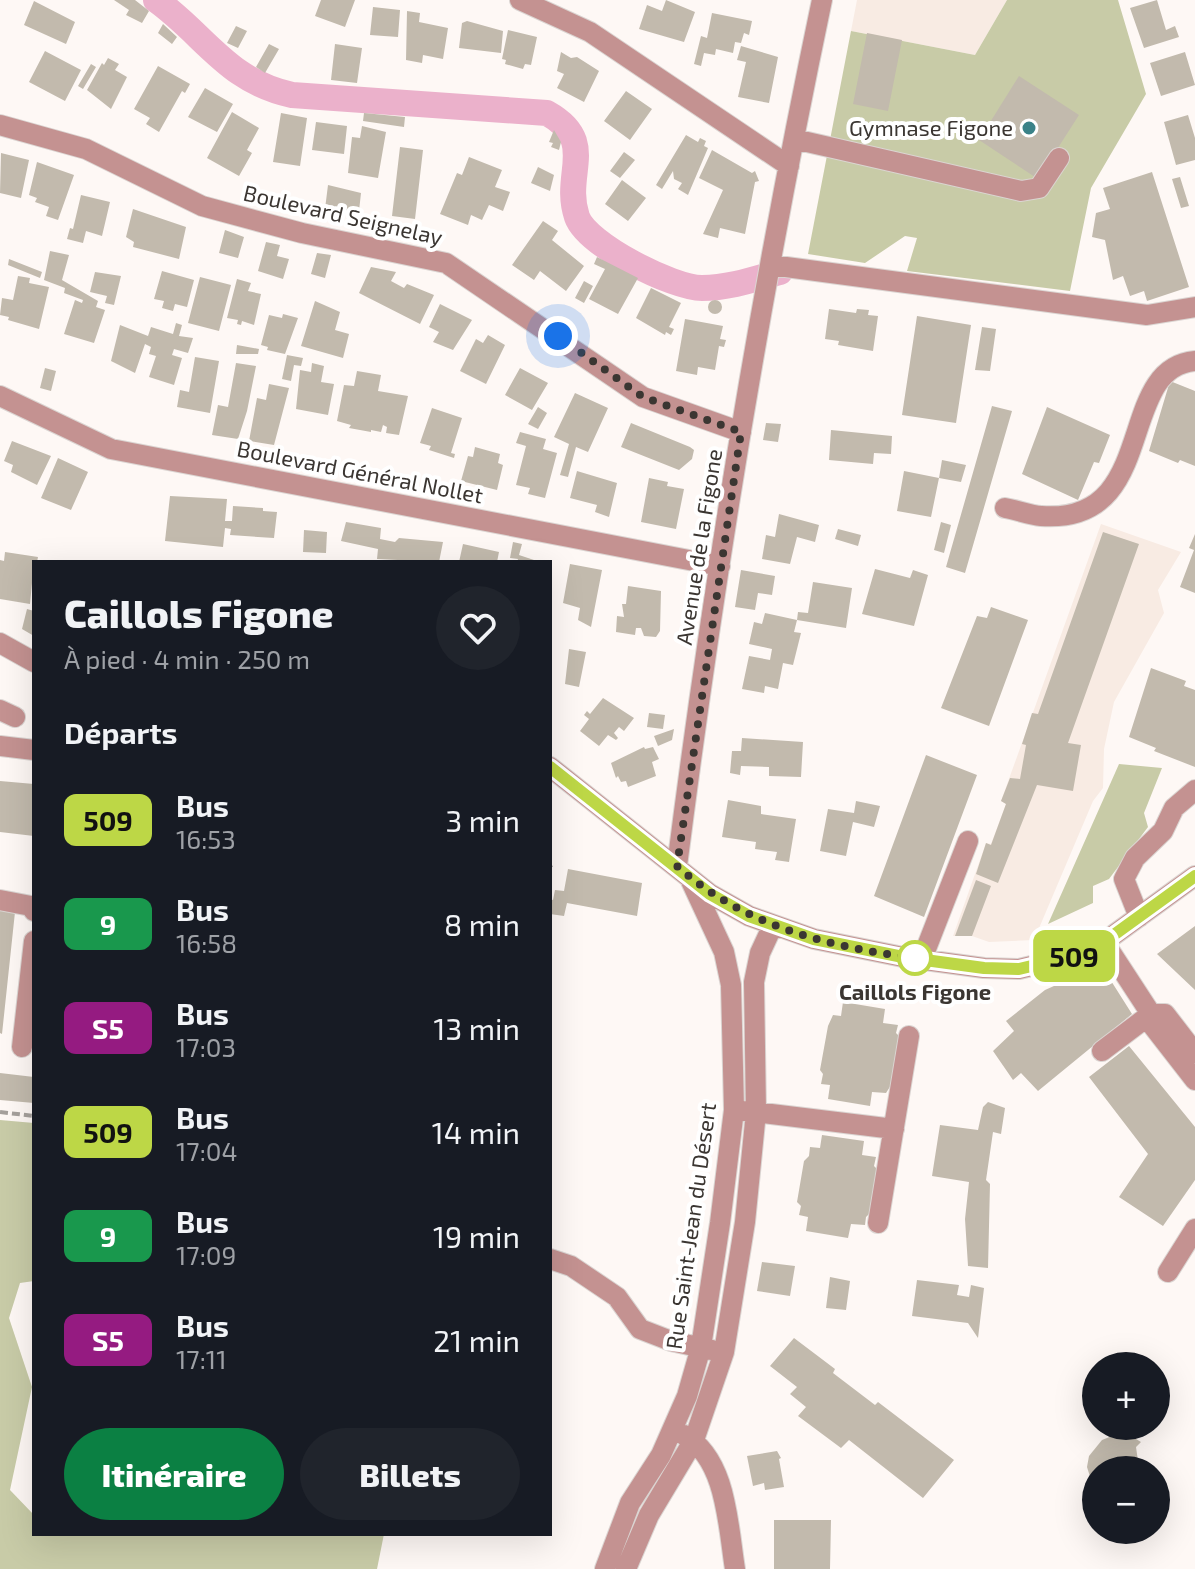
<!DOCTYPE html>
<html lang="fr">
<head>
<meta charset="utf-8">
<style>
  body { margin:0; font-family:"Exo 2",sans-serif; background:#20242c; color:#f1f3f6; height:100vh; display:flex; flex-direction:column; font-size:30px; white-space:nowrap }
  * { box-sizing:border-box; margin:0 }
  p { font-size:26px; color:#9ea1a6 }
  .icon { flex:none; width:44px; height:44px; fill:none; stroke:currentColor; stroke-width:2; stroke-linecap:round; stroke-linejoin:round }
  .map { position:relative; flex:1; overflow:hidden }
  .drawer { position:absolute; left:32px; top:560px; width:520px; height:976px; display:flex; flex-direction:column; background:#171b24; border-radius:0px; box-shadow:0 8px 32px #0002 }
  .drawer>* { flex:none }
  .badge { padding:0 16px; border-radius:12px; font-size:28px; line-height:52px }
  .buttons { position:absolute; left:1082px; top:1352px; display:grid; gap:16px }
  .buttons a { display:grid; place-items:center; width:88px; height:88px; border-radius:50%; background:#171b24; box-shadow:0 8px 32px #0002; font-size:40px }
  .you { position:absolute; width:40px; height:40px; margin:-20px; border:6px solid #fff; border-radius:50%; background:#1a73e8; box-shadow:0 0 0 12px #1a73e833 }
  .map>.badge { position:absolute; translate:-50% -50%; box-shadow:0 0 0 4px #fff }
  h2 { padding:0 32px; font-size:30px; line-height:72px }
  .round { display:grid; place-items:center; flex:none; width:84px; height:84px; border-radius:42px; background:#20242c }
  .summary { display:flex; align-items:center; justify-content:space-between; height:136px; padding:0 32px }
  h1 { font-size:38px; font-weight:800; line-height:60px }
  .action { display:flex; gap:16px; margin-top:auto; padding:16px 32px }
  .action a { flex:1; height:92px; border-radius:48px; background:#0b8043; color:#fff; font-size:32px; font-weight:800; line-height:92px; text-align:center }
  .action a+a { background:#20242c; color:#f1f3f6 }
  ul { padding:0; list-style:none }
  li { display:flex; align-items:center; gap:24px; height:104px; padding:0 32px }
  li div { flex:1 }
  li b { display:block; font-size:30px }
  li em { font-style:normal }
  li .badge { min-width:88px; font-weight:700; text-align:center }
  .map>svg:first-child { display:block }
  .built { fill:#f8ebe3 }
  .green { fill:#c8cba7 }
  .lines { fill:none; stroke-linecap:round; stroke-linejoin:round }
  .canal { stroke:#ebb1cb; stroke-width:26 }
  .building { fill:#c2baad }
  .minor-casing { stroke:#dbd5d2; stroke-width:22 }
  .path { stroke:#a5a09c; stroke-width:4; stroke-dasharray:8 4; stroke-linecap:butt }
  .minor { stroke:#c49291; stroke-width:20 }
  .line-casing { stroke:#fff; stroke-width:18 }
  .line { stroke:#bdd746; stroke-width:12 }
  .walk { stroke:#3b3632; stroke-width:8; stroke-dasharray:0 14.4 }
  .poi-dot { fill:#3a8288; stroke:#fff; stroke-width:3 }
  .stop-dot { fill:#fff; stroke:#bdd746; stroke-width:4 }
  .labels { text-anchor:middle; stroke-width:8; stroke-linejoin:round; paint-order:stroke }
  .poi-label { font-size:22px; fill:#3b3632; stroke:#fff; text-anchor:end }
  .street-label { font-size:22px; fill:#3b3632; stroke:#fff }
  .stop-label { font-size:22px; font-weight:bold; fill:#3b3632; stroke:#fff }
</style>
</head>
<body>
<div class="map">
<svg width="1195" height="1569" viewBox="0 0 1195 1569">
  <rect width="100%" height="100%" fill="#fef8f5"/>
  <path class="built" d="M857 0H1007L975 55 851 31Z
    M1101 524 1181 552 1158 590 1164 613 1114 702 1104 749 1103 788 1093 801 1034 940 989 942 972 936H953L986 843 991 844 1006 804 1001 801Z"/>
  <path class="green" d="M1007 0H1118L1146 94 1091 188 1070 291 907 271 917 238 905 236 865 263 808 254 851 31 975 55Z
    M1119 764 1162 768 1144 813 1148 827 1109 879 1093 886V903L1048 924Z
    M0 1120 34 1123V1281L20 1283 9 1318 32 1387 10 1490 34 1515V1534H384L377 1569H0Z"/>
  <g class="lines">
    <path class="canal" d="M156 0C205 35 227 81 292 95L547 113C599 142 562 173 577 217 587 245 673 288 702 288 729 288 755 279 780 272"/>
  </g>
  <path class="building" d="M114 0H135L149 11 142 23 126 15 129 10Z
    M321 0H355L345 27 315 16Z
    M666 0 695 12 684 42 639 29 647 5 662 11Z
    M1157 0 1166 30 1175 26 1179 37 1144 48 1130 8Z
    M34 1 75 22 66 44 24 25Z
    M373 7 400 10 398 37 370 35Z
    M407 11 420 13 419 22 448 28 443 59 423 55 422 63 406 60Z
    M712 13 752 21 749 35 744 33 741 43 735 42 733 53 716 49 715 55 704 53 701 66 694 64 701 36 707 38Z
    M467 21 503 31 501 53 459 48 462 23Z
    M163 24 177 37 172 44 158 33Z
    M236 26 247 31 238 48 227 43Z
    M508 30 537 37 531 65 525 64 523 69 505 64 506 60 502 59Z
    M867 33 902 40 888 111 853 104Z
    M269 44 279 49 265 73 256 67Z
    M335 44 362 48 357 83 331 80Z
    M741 46 778 57 769 103 738 97 746 62 737 60Z
    M45 51 81 70 65 101 29 82Z
    M561 52 571 58 577 57 599 71 584 102 557 88 564 74 557 71Z
    M1185 52 1195 85 1161 96 1150 63Z
    M108 58 119 64 115 70 127 77 111 109 87 90 102 63 104 65Z
    M91 64 96 67 83 89 78 86Z
    M158 66 190 84 185 93 182 91 159 132 146 124 150 118 134 109Z
    M1019 76 1079 115 1038 179 979 140Z
    M205 88 233 104 217 132 188 117Z
    M626 91 652 109 630 140 604 121Z
    M232 112 259 128 247 150 252 153 239 176 207 158Z
    M281 113 307 118 300 166 273 162Z
    M364 113 405 117 404 127 363 121Z
    M1188 115 1195 138V160L1176 165 1164 122Z
    M316 122 347 126 344 154 312 150Z
    M362 126 386 132 378 178 348 173 352 137 360 138Z
    M554 130 561 142 559 150 551 147 553 143 549 142Z
    M686 135 698 142 700 138 706 141 704 146 708 148 688 195 678 189 682 183 674 179 673 171 662 189 656 185Z
    M400 147 423 150 415 219 392 216Z
    M712 150 752 173 755 171 759 181 755 182 745 234 720 228 718 238 703 234 723 190 699 178Z
    M624 152 635 160 620 178 610 171Z
    M1 153 29 160 21 198 0 193Z
    M469 157 502 170 495 187 510 192 503 211 489 205 482 220 471 215 468 225 440 214 457 173 462 175Z
    M37 162 74 175 58 220 46 216 49 207 35 202 37 198 29 195Z
    M538 167 554 175 550 191 531 183Z
    M1152 172 1189 287 1147 301 1144 291 1130 296 1123 276 1113 280 1105 240 1092 237 1096 213 1110 209 1103 188Z
    M1180 177 1189 206 1181 208 1172 179Z
    M622 180 646 198 628 221 605 204Z
    M328 185 361 193 359 211 325 209Z
    M81 195 110 202 102 236 86 231 83 243 67 239 70 228 73 229Z
    M133 209 186 227 179 259 133 247 134 242 126 237Z
    M543 221 558 231 552 240 584 266 566 291 540 271 534 280 512 265Z
    M225 230 244 237 238 258 219 253Z
    M266 242 280 245 277 256 289 259 283 279 258 271Z
    M50 251 69 255 62 280 98 301 96 307 105 310 94 343 64 334 75 300 82 303 83 300 64 293 65 288 44 280Z
    M317 253 331 255 325 278 311 274Z
    M597 257 638 278 618 314 589 299 605 269 594 264Z
    M9 259 42 272 40 278 8 265Z
    M371 267 396 272 391 281 404 288 407 284 434 295 420 324 359 293Z
    M162 271 194 280 187 307 175 304 173 311 162 308 164 301 154 299Z
    M95 272 121 276 114 305 105 303 107 296 90 292Z
    M18 276 30 278 29 283 49 287 39 329 8 320 9 317 0 315 2 298 13 300Z
    M200 277 231 285 219 331 188 323Z
    M237 279 251 283 248 291 261 294 254 325 242 321 241 325 237 324 238 320 227 318Z
    M584 281 593 286 584 303 575 298Z
    M651 288 681 303 669 327 674 329 671 335 666 332 665 335 636 318Z
    M708 307a7 7 0 1 1 14 0a7 7 0 1 1-14 0Z
    M315 301 340 312 335 330 349 334 343 358 301 346Z
    M440 304 472 320 453 350 433 342 439 332 429 327Z
    M829 309 856 313 857 309 869 310 868 315 878 316 873 351 838 345 839 341 825 339Z
    M283 314 298 318 285 354 267 350 268 347 261 345 269 315 282 318Z
    M917 316 971 325 956 423 902 415Z
    M685 319 723 326 720 339 726 340 724 347 719 346 715 370 698 367 697 375 676 371Z
    M176 323 182 325 179 336 193 338 188 353 174 349 172 355 182 358 174 385 149 377 156 356 149 354 151 347 145 344 135 373 111 361 120 325 148 336 151 327 173 334Z
    M982 327 996 329 990 371 975 370Z
    M488 335 505 345 486 384 460 371 476 339 483 343Z
    M237 345 259 349 258 354H236Z
    M287 355 303 358 301 366 294 365 291 381 282 379Z
    M195 357 219 361 210 413 177 407 180 390 189 392Z
    M236 363 256 366 247 411 238 439 212 435 218 405 228 407Z
    M312 363 324 366 321 382 334 384 328 415 296 409 300 370 311 372Z
    M45 368 56 371 51 391 40 388Z
    M520 368 548 383 532 410 505 395Z
    M357 371 381 375 378 391 408 396 399 435 386 433 387 427 383 425 381 432 371 430V432L349 428 351 425 337 421 344 385 354 386Z
    M1170 381 1195 391V466L1180 460 1178 463 1149 451Z
    M269 384 289 388 274 445 249 441 257 398 266 400Z
    M575 393 608 408 588 452 576 447 568 477 560 475 569 444 554 437Z
    M992 406 1012 411 965 573 946 567Z
    M538 407 547 413 538 429 528 424Z
    M1047 407 1110 435 1099 463 1094 462 1078 500 1022 474Z
    M432 408 462 418 451 453 455 454 454 458 429 450 431 446 420 443Z
    M631 423 690 447 694 450 692 459 679 470 621 447Z
    M766 423 781 424 778 442 763 440Z
    M831 430 892 436 891 454 874 453 873 464 829 460Z
    M520 432 546 439 543 449 557 453 545 498 528 494 530 488 516 485 526 446 516 443Z
    M12 441 51 456 37 485 11 472 13 465 4 461Z
    M475 447 500 454 498 463 503 465 497 490 461 481 468 456 473 457Z
    M58 458 88 472 71 510 41 498Z
    M942 460 966 465 961 482 939 478Z
    M577 471 617 483 609 517 595 512 597 505 570 498Z
    M904 471 939 478 931 517 897 511Z
    M649 478 668 482 667 486 684 489 676 529 641 522Z
    M170 496 227 499 225 521H232L233 506 263 508V511L277 512 274 538 230 535 231 529 225 528 223 547 165 541Z
    M779 514 819 525 815 542 797 537 790 564 762 559 766 535 775 537Z
    M346 522 381 528 380 539 395 542 399 538 443 542 439 562 377 559 378 549 341 541Z
    M941 522 951 525 944 553 934 550Z
    M838 529 861 535 858 546 835 539Z
    M304 530 327 532 326 553 303 552Z
    M1103 532 1139 544 1068 743 1081 745 1073 791 1037 785 998 883 976 874 986 843 991 845 1006 804 1001 801 1010 778 1020 779 1026 745 1022 744 1032 713 1038 714Z
    M1195 534V593L1180 587 1194 550 1189 548Z
    M513 542 522 544 519 555 540 562H517L518 559 510 558Z
    M463 544 499 552 497 562H459Z
    M5 552 38 557 37 562H34L30 604 0 599V560L4 561Z
    M570 564 602 570 591 627 578 620 580 608 563 603Z
    M875 569 910 578 913 570 928 575 914 626 862 614Z
    M741 570 775 576 772 595 758 593 755 610 735 607Z
    M813 582 852 588 846 628 797 620 798 612 808 613Z
    M628 586 661 591 660 631 656 637 644 636 641 628H636L635 635 616 632 617 616 624 617 622 604H626Z
    M991 607 1028 620 989 726 941 708 977 616 987 618Z
    M27 609 34 611V636L22 629Z
    M765 613 797 620 794 632 801 633 793 665 783 663 778 689 765 686 764 693 742 689 749 656 770 660 772 649 749 644 754 622 762 624Z
    M569 649 586 652 579 687 565 684Z
    M1151 668 1186 681 1184 686 1195 690V767L1154 751 1156 748 1129 737Z
    M603 698 634 718 624 731 619 727 614 733 618 738 616 740 608 735 599 746 580 731 589 719 584 715 587 711 590 714Z
    M649 713 665 715 663 729 647 727Z
    M674 729 672 740 658 746 654 736Z
    M742 738 803 742 801 777 769 776V767L741 766 740 775 730 773 732 751H741Z
    M644 747 645 749 653 747 659 759 652 762 656 776 628 787 626 781 621 782 618 776 616 778 611 763Z
    M926 755 977 775 924 917 874 896Z
    M0 781 34 784V836L0 832Z
    M728 800 761 806V814L796 819 789 862 775 860 777 852 755 849 756 842 722 837Z
    M856 801 880 806 874 827 853 822 846 856 820 851 828 809 854 813Z
    M568 869 642 883 637 916 567 903 564 916 550 914V899L553 900 555 890 564 891Z
    M976 880 991 886 972 936H955Z
    M0 910 15 912 2 1034 0 1033Z
    M1195 926V990L1157 954Z
    M1101 965 1132 1014 1038 1091 1021 1073 1013 1080 993 1051 1014 1031 1006 1021 1045 990Z
    M843 1002 885 1009 883 1023 898 1025 896 1033 900 1037 893 1082 886 1093 872 1092 870 1106 828 1099 830 1085 821 1084 823 1074 820 1070 828 1026 833 1015 841 1016Z
    M1129 1046 1195 1127V1180L1163 1226 1119 1197 1148 1154 1089 1077Z
    M0 1073 34 1077V1103L0 1100Z
    M988 1102 1005 1108 1001 1134 993 1132 986 1180 990 1184 988 1268 968 1266 965 1219 969 1182 932 1176 940 1125 978 1130 983 1107Z
    M822 1135 864 1141 862 1155 876 1157 874 1166 878 1170 871 1212 866 1217 865 1225 851 1224 848 1238 806 1231 808 1217 799 1215 801 1206 797 1202 804 1161 809 1156 810 1147 820 1148Z
    M762 1262 795 1266 790 1296 757 1291Z
    M830 1277 850 1281 846 1310 826 1308Z
    M917 1280 959 1285 957 1295 969 1297 971 1285 984 1288 978 1338 968 1323 912 1316Z
    M794 1338 835 1369 833 1373 875 1405 878 1402 954 1460 923 1498 849 1440 841 1448 798 1416 806 1407 790 1394 797 1387 770 1366Z
    M1112 1426H1136V1439L1141 1442 1136 1447 1138 1461 1123 1462 1122 1470H1096V1483H1092L1087 1467 1089 1456 1102 1440 1112 1436Z
    M777 1451 781 1458 779 1459 784 1487 765 1490 764 1483 753 1486 747 1456Z
    M774 1520H831L830 1569H774Z"/>
  <g class="lines">
    <defs>
      <path id="minor" d="M520 0 590 32 789 166
        M0 125 86 149 202 206 302 233 446 263 643 397 741 432
        M794 139 1021 191 1039 188 1059 158
        M771 265 1147 315 1195 307
        M0 396 111 449 720 566
        M1005 508C1017 510 1030 515 1041 516 1161 525 1114 368 1195 361
        M0 643 34 662
        M0 710 15 717
        M0 746 34 750
        M550 767 710 894 749 916 814 939 903 957 984 968 1019 969 1082 954 1104 942 1195 876
        M677 866C714 576 762 286 822 0
        M0 900 31 906 34 911
        M1139 917 1124 879 1135 858 1163 831 1174 808 1195 790
        M1104 942 1151 1014H1165L1195 1053
        M922 959 968 841
        M22 1047 34 941
        M1102 1051 1151 1014 1153 1026 1195 1080
        M746 1111 894 1129
        M878 1223 909 1036
        M550 1259 571 1266 617 1297 640 1329 671 1341 712 1350
        M1168 1272 1195 1229
        M684 1435C727 1459 728 1526 735 1569
        M605 1569 630 1503 661 1455 687 1396 701 1347 720 1223 734 1110 731 985 724 952 691 881
        M626 1569 649 1515 694 1440 724 1352 745 1222 756 1112 754 982 760 953 773 925"/>
    </defs>
    <use href="#minor" class="minor-casing"/>
    <path class="path" d="M550 866 552 865
      M550 1086V1090
      M0 1112 34 1116"/>
    <use href="#minor" class="minor"/>
  </g>
  <g class="lines">
    <defs>
      <path id="line" d="M550 767 710 894 749 916 814 939 903 957 984 968 1019 969 1082 954 1104 942 1195 876"/>
    </defs>
    <use href="#line" class="line-casing"/>
    <use href="#line" class="line"/>
    <path class="walk" d="M558 336 643 397 741 432 677 866C745 927 833 948 922 959L915 958"/>
  </g>
  <circle class="poi-dot" cx="1029" cy="128" r="8"/>
  <circle class="stop-dot" cx="915" cy="958" r="16"/>
  <g class="labels">
    <g class="poi-label">
      <text x="1013" y="136">Gymnase Figone</text>
    </g>
    <g class="street-label">
      <text transform="translate(343 215) rotate(13)" y="8">Boulevard Seignelay</text>
      <text transform="translate(360 472) rotate(11)" y="8">Boulevard Général Nollet</text>
      <text transform="translate(699 547) rotate(-81)" y="8">Avenue de la Figone</text>
      <text transform="translate(691 1226) rotate(-82)" y="8">Rue Saint-Jean du Désert</text>
    </g>
    <g class="stop-label">
      <text x="915" y="1000">Caillols Figone</text>
    </g>
  </g>
</svg>
<div class="buttons">
<a>+</a>
<a>−</a>
</div>
<div class="you" style="left:558px;top:336px"></div>
<b class="badge" style="left:1074px;top:956px;background:#bdd746;color:#111">509</b>
<section class="drawer">
<div class="summary"><div><h1>Caillols Figone</h1><p>À pied · 4 min · 250 m</p></div><a class="round"><svg class="icon" aria-label="heart" viewBox="0 0 24 24"><path d="M12 20l-8-8c-3-5 5-10 8-4 3-6 11-1 8 4z"/></svg></a></div>
<h2>Départs</h2>
<ul>
<li><span class="badge" style="background:#bdd746;color:#111">509</span><div><b>Bus</b><p>16:53</p></div><em>3 min</em></li>
<li><span class="badge" style="background:#19984d;color:#fff">9</span><div><b>Bus</b><p>16:58</p></div><em>8 min</em></li>
<li><span class="badge" style="background:#951b81;color:#fff">S5</span><div><b>Bus</b><p>17:03</p></div><em>13 min</em></li>
<li><span class="badge" style="background:#bdd746;color:#111">509</span><div><b>Bus</b><p>17:04</p></div><em>14 min</em></li>
<li><span class="badge" style="background:#19984d;color:#fff">9</span><div><b>Bus</b><p>17:09</p></div><em>19 min</em></li>
<li><span class="badge" style="background:#951b81;color:#fff">S5</span><div><b>Bus</b><p>17:11</p></div><em>21 min</em></li>
</ul>
<div class="action"><a>Itinéraire</a><a>Billets</a></div>
</section>
</div>
</body>
</html>
